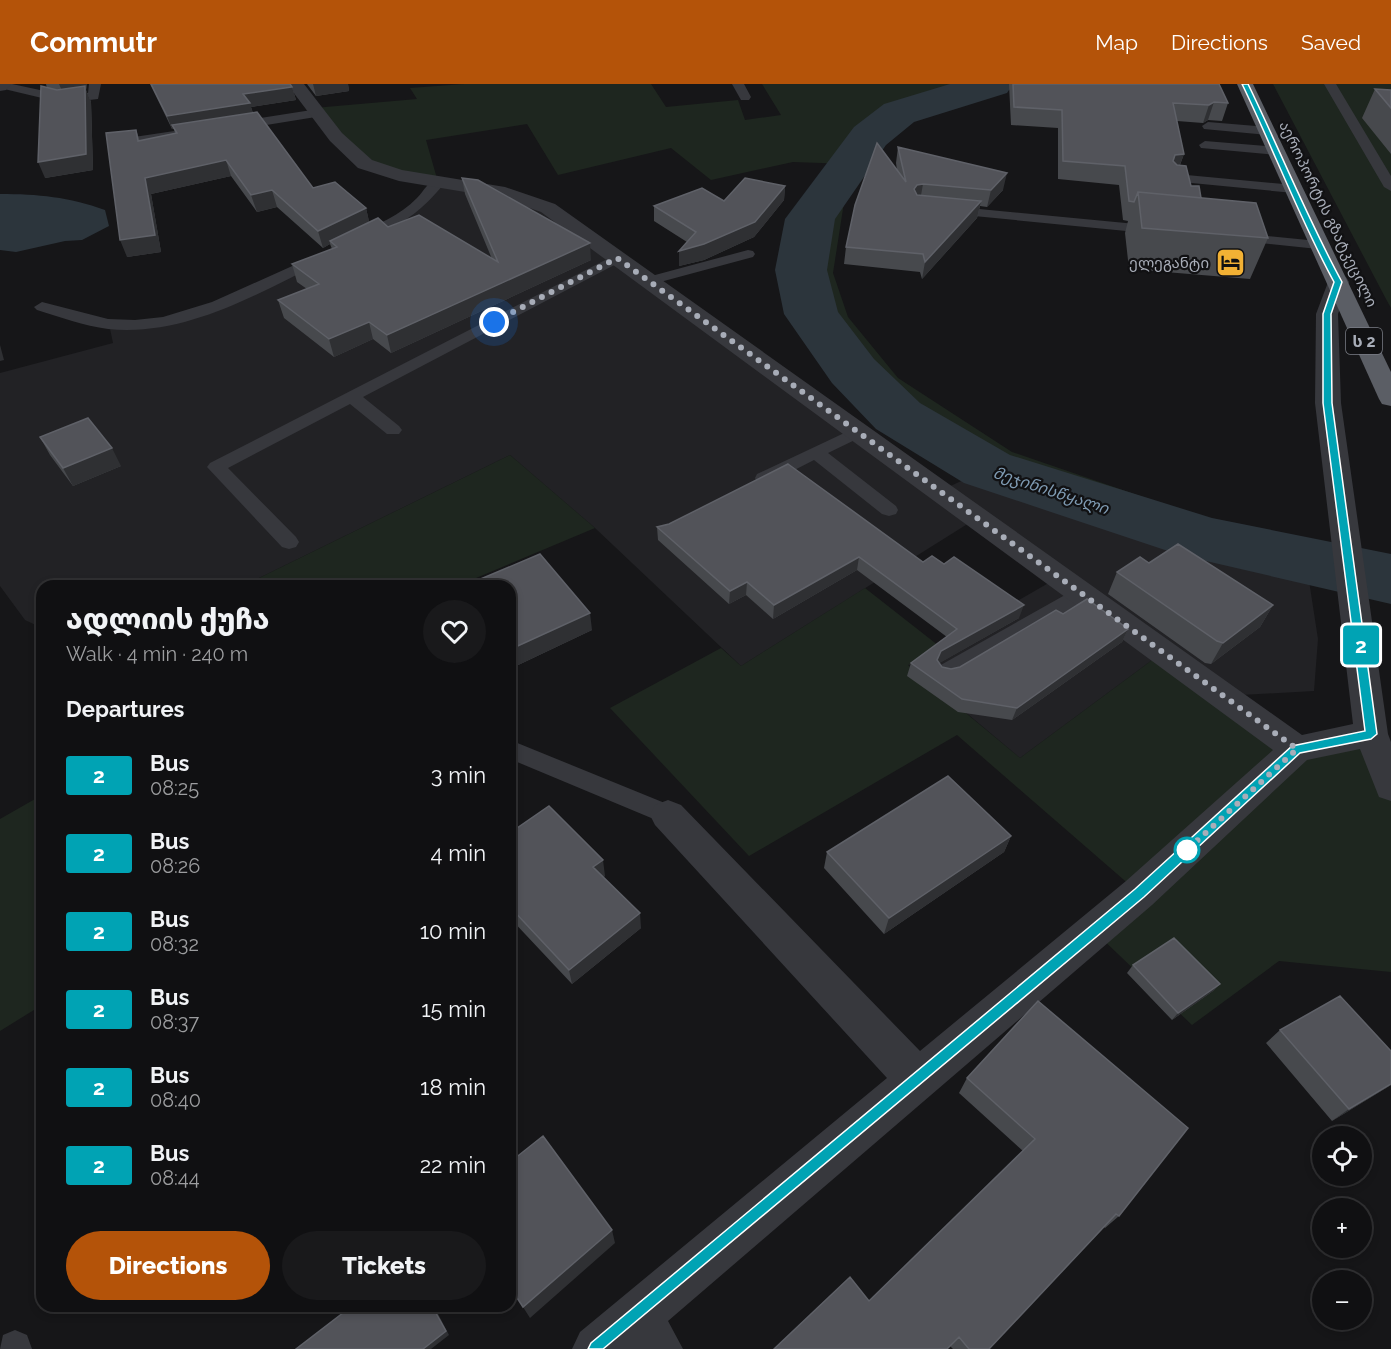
<!DOCTYPE html>
<html lang="en">
<head>
<meta charset="utf-8">
<style>
  body { margin:0; font-family:Raleway,"Noto Sans Georgian",sans-serif; background:#19191b; color:#f1f3f6; height:100vh; display:flex; flex-direction:column; font-size:22px; white-space:nowrap }
  * { box-sizing:border-box; margin:0 }
  p { font-size:20px; color:#9c9d9f }
  .icon { flex:none; width:33px; height:33px; fill:none; stroke:currentColor; stroke-width:2; stroke-linecap:round; stroke-linejoin:round }
  .map { position:relative; flex:1; overflow:hidden }
  .drawer { position:absolute; left:36px; top:496px; width:480px; height:732px; display:flex; flex-direction:column; background:#101012; border-radius:18px; box-shadow:0 3px 9px #0003,0 0 0 2px #303032 }
  .drawer>* { flex:none }
  .badge { padding:0 12px; border-radius:4px; font-size:21px; line-height:39px }
  .fabs { position:absolute; left:1312px; top:1042px; display:grid; gap:12px }
  .fabs a { display:grid; place-items:center; width:60px; height:60px; border-radius:50%; background:#101012; box-shadow:0 3px 9px #0003,0 0 0 2px #303032; font-size:30px }
  .you { position:absolute; width:30px; height:30px; margin:-15px; border:4px solid #fff; border-radius:50%; background:#1a73e8; box-shadow:0 0 0 9px #1a73e833 }
  .map>.badge { position:absolute; translate:-50% -50%; box-shadow:0 0 0 3px #fff }
  h2 { padding:0 30px; font-size:22px; line-height:54px }
  .round { display:grid; place-items:center; flex:none; width:63px; height:63px; border-radius:32px; background:#19191b }
  .summary { display:flex; align-items:center; justify-content:space-between; height:102px; padding:0 30px }
  h1 { font-size:28px; font-weight:800; line-height:45px }
  .primary-button { display:flex; gap:12px; margin-top:auto; padding:12px 30px }
  .primary-button a { flex:1; height:69px; border-radius:36px; background:#b45309; color:#fff; font-size:24px; font-weight:800; line-height:69px; text-align:center }
  .primary-button a+a { background:#19191b; color:#f1f3f6 }
  ul { padding:0; list-style:none }
  li { display:flex; align-items:center; gap:18px; height:78px; padding:0 30px }
  li div { flex:1 }
  li b { display:block; font-size:22px }
  li em { font-style:normal }
  li .badge { min-width:66px; font-weight:700; text-align:center }
  header { display:flex; align-items:center; gap:36px; box-sizing:border-box; height:84px; padding:0 30px; background:#b45309; color:#fff }
  header strong { font-size:28px }
  nav { display:flex; gap:33px; margin-inline-start:auto; font-size:21px }
  .map>svg:first-child { display:block }
  .built { fill:#222225 }
  .green { fill:#1e261f }
  .water { fill:#2c353c }
  .lines { fill:none; stroke-linecap:round; stroke-linejoin:round }
  .river { fill:#2c353c; fill-rule:evenodd }
  .service { fill:#37383d; fill-rule:evenodd }
  .minor { fill:#37383d; fill-rule:evenodd }
  .trunk { fill:#5b5e65; fill-rule:evenodd }
  .wall { fill:#47494d }
  .shaded-wall { fill:#2f3033 }
  .building { fill:#525359; stroke:#5f6168; stroke-width:1.5 }
  .line { fill:#00a3b4; stroke:#fff; stroke-width:1.5 }
  .walk { stroke:#a8adb8; stroke-width:6; stroke-dasharray:0 10.8 }
  .stop-dot { fill:#fff; stroke:#00a3b4; stroke-width:3 }
  .labels { text-anchor:middle; stroke-width:4.5; stroke-linejoin:round; paint-order:stroke }
  .far-street-label { font-size:15px; fill:#a8adb8; stroke:#111113 }
  .far-poi-label { font-size:15px; fill:#a8adb8; stroke:#111113; text-anchor:end }
  .shield { fill:#111113; stroke:#7b7e86; stroke-width:1.5 }
  .shield-label { font-size:16px; font-weight:bold; fill:#a8adb8 }
  .far-water-label { font-size:16px; font-style:italic; fill:#7f9bb3; stroke:#111113 }
</style>
</head>
<body>
<header>
<strong>Commutr</strong>
<nav><a>Map</a><a>Directions</a><a>Saved</a></nav>
</header>
<div class="map">
<svg width="1391" height="1265" viewBox="0 0 1391 1265">
  <rect width="100%" height="100%" fill="#161618"/>
  <path class="built" d="M438 98 548 124 977 434 741 582 595 444 510 371 243 502H42V544L25 536 0 502V289L113 259 109 240H145L220 221 403 133Z
    M987 385 1204 455 1306 477 1318 555 1314 607 1241 611 944 405Z
    M1059 493 1163 568 1020 674 908 580Z"/>
  <path class="green" d="M464 0H651L666 23 738 16 745 36 781 31 762 0H956L970 14 899 29 870 52 850 80 833 189 848 233 898 294 1012 368 1242 447 1306 477 1204 455 987 385 898 332 853 287 811 230 801 186 810 135 850 80 793 78 711 96 671 64 558 91 527 40 426 56 438 98 365 80 314 24 417 15 410 4Z
    M1273 0H1391V224L1386 215Z
    M510 371 595 444 457 502H243Z
    M865 504 939 562 908 581 1020 674 1163 568 1296 665 1371 650 1391 703V888L1279 877 1192 941 1094 847 1139 809 957 651 749 772 610 624 721 564 741 582Z
    M42 711V921L0 947V735Z"/>
  <path class="water" d="M972 0H1025L1023 3 970 14 959 4Z
    M0 110C38 110 69 113 105 126L109 142 82 156 65 157 16 168 0 166Z"/>
  <g class="lines">
    <path class="river" d="M950 0H1013L1007 9 914 38 886 61 835 135 827 186 838 228 874 275 920 319 1010 371 1212 434 1391 470V520L1180 471 964 399 876 345 832 299 784 230 775 186 785 135 854 43 884 20Z"/>
    <path class="service" d="M0 0H12L63 11 88 9 89 0H101L98 15 63 19 0 4Z
      M732 0H744L751 13 749 16H741Z
      M1324 0H1336L1391 92V107L1384 103Z
      M318 25 322 26V32L235 46 229 42 235 38Z
      M1208 38 1268 43 1274 47 1268 51 1204 45 1202 42Z
      M188 45 192 46 194 49 192 52 127 62 121 58 127 54Z
      M1205 57 1278 63 1284 67 1278 71 1201 64 1199 61Z
      M1176 90 1294 101 1301 105 1294 109 1171 97 1169 94 1171 91Z
      M438 94 443 95 445 98 443 101C421 127 408 136 378 151 370 155 364 159 355 157L353 154 355 151C377 140 400 132 417 114 424 107 429 96 438 94Z
      M948 122 1157 142 1164 146 1157 150 943 129 941 126Z
      M1238 149 1318 157 1325 161 1318 165 1233 156 1231 153 1233 150Z
      M748 166 753 167 755 170 753 173 649 201 642 197 644 194Z
      M319 170 326 174 324 177C257 210 185 253 108 245 84 242 60 233 37 226L34 223 42 218 108 235 135 236 163 233 212 218Z
      M617 170 624 174 622 177 363 313 399 342 402 346 399 350H387L350 320 228 384 296 453 299 458 296 463 289 465 282 463 207 383 210 379Z
      M857 343 863 344 866 348 863 352 828 369 896 422 898 426 896 430 889 432 882 430 814 376 771 398H757L755 394 757 390Z
      M1081 502 1088 504 1091 509 1088 514 955 594 947 596 939 594 936 588 939 582Z
      M510 656 677 724 680 731 677 738 668 741 510 675Z
      M15 1246 27 1251 32 1265H0L3 1251Z"/>
    <path class="minor" d="M0 0H11L6 6 0 7Z
      M287 0H304L342 49 372 76 402 86 505 103 555 120 1302 651 1353 640 1315 319 1316 230 1330 193 1338 191 1346 193 1349 198 1338 230 1341 319 1388 650 1391 658V717L1379 713 1360 665 1307 676 1152 821 668 1237 683 1265H572L580 1248 887 994 655 741 650 731 655 721 668 716 681 721 920 967 1126 797 1273 666 541 128 501 114 399 97 358 84 330 57Z"/>
    <path class="trunk" d="M1237 0H1253L1391 288V322L1382 320 1379 315Z"/>
  </g>
  <path class="wall" d="M46 0H87L86 6 91 18 93 86 45 94 47 4Z
    M150 0H290L292 3 296 16 251 23 253 29 313 104 366 124 369 138 492 175 465 110 462 94 591 176 391 269 373 255 334 273 284 234 278 216 307 205 297 198 292 180 332 165 330 160 323 164 277 123 257 128 231 92 151 110 161 168 127 173 136 46 140 57 175 49 174 45H172Z
    M307 0H348L349 7 316 12Z
    M1009 0H1219L1228 19 1222 37 1208 36 1203 39 1177 37 1184 70 1180 81 1191 102 1201 114 1268 154 1250 195 1129 185 1125 149 1128 137 1123 136 1119 101 1058 95V44L1011 41Z
    M1375 5 1391 6V70L1362 34Z
    M898 63 1003 106 987 123 980 122 977 134 922 195 920 188 844 180 846 163 897 86 896 79Z
    M785 102 784 116 754 153 704 176 679 182 687 158 654 137V122L724 117Z
    M40 353 121 382 73 402 50 371Z
    M657 443 923 478 1019 534 939 579 942 583 951 585 960 583 1063 530 1128 545 1122 558 1012 636 958 628 907 592 911 579 947 553 857 486 773 535 746 511 729 520 658 456Z
    M1149 479 1273 521 1260 543 1211 580 1205 579 1108 510 1117 488Z
    M510 502 592 546 514 583 510 577Z
    M510 749 605 792 603 793 641 844 572 900 510 834Z
    M1011 752 1004 768 884 850 824 784 827 768Z
    M1133 881 1220 900 1213 907 1172 936 1127 889Z
    M1280 946 1391 967V1001L1332 1037 1266 959Z
    M967 994 1119 1132 1105 1144 1104 1143 989 1265H953L950 1262 869 1217 1023 1067 959 1009Z"/>
  <path class="shaded-wall" d="M59 0H87L86 6 91 18 93 86 45 94 38 78 63 9Z
    M313 0H348L349 7 316 12Z
    M292 3 296 16 251 23 254 32 172 41 174 45H172L167 32 243 10Z
    M1214 18 1208 36 1203 39 1209 21Z
    M1184 70 1177 88 1169 90 1175 71Z
    M226 76 231 92 151 110 161 168 127 173 120 156 145 94Z
    M1007 89 1003 106 987 123 991 106Z
    M923 100 920 117 914 105 917 101Z
    M785 102 784 116 754 153 704 176 679 182V167Z
    M272 106 277 123 257 128 251 111Z
    M981 117 977 134 922 195 925 178Z
    M366 124 370 141 330 157V160L323 164 318 147Z
    M590 159 591 176 391 269 387 251Z
    M369 238 373 255 334 273 329 255Z
    M0 261 4 276 0 277Z
    M112 364 121 382 73 402 63 384Z
    M859 473 857 486 773 535 774 521Z
    M747 498 746 511 729 520 730 507Z
    M1024 521 1019 534 938 580 937 576 941 567Z
    M1273 521 1260 543 1211 580 1223 559Z
    M590 529 592 546 514 583 511 565Z
    M1128 545 1122 558 1012 636 1017 624Z
    M1011 752 1004 768 884 850 889 834Z
    M603 776 605 792 595 799 593 783Z
    M640 829 641 844 572 900 569 886Z
    M1220 900 1213 907 1172 936 1178 929Z
    M1391 1000V1001L1332 1037 1349 1025Z
    M612 1146 615 1159 530 1234 523 1223Z
    M432 1222H434L449 1251 431 1265H423Z"/>
  <path class="building" d="M151 0H290L292 3 243 10 250 19 167 32Z
    M1013 0H1219L1228 19 1214 18 1209 21 1173 19 1184 70 1175 71 1173 77 1177 81 1186 82 1191 102H1199L1201 114 1138 108 1134 118 1129 117 1125 82 1063 77 1062 26 1014 23Z
    M41 2 57 6 85 2 86 70 38 78Z
    M1375 5 1391 6V24Z
    M257 28 313 104 335 98 366 124 318 147 272 106 251 111 226 76 145 94 155 151 120 156 106 49 136 46 138 57 177 49 172 41Z
    M877 59 906 98 898 63 1007 89 991 106 923 100 917 101 914 105 917 111 981 117 925 178 923 170 846 163 855 121Z
    M462 94 478 96 590 159 387 251 369 238 329 255 278 216 319 200 292 180 337 163 330 157 378 134 388 143 419 131 498 178Z
    M745 94 785 102 755 138 704 160 679 167 696 148 654 122 702 104 724 117Z
    M1138 108 1256 119 1268 154 1142 144Z
    M88 334 112 364 63 384 40 353Z
    M788 380 923 478 932 472 944 480 954 473 1024 521 941 567 937 576 942 583 951 585 960 583 1056 526 1063 530 1087 515 1128 545 1017 624 962 615 911 579 957 545 859 473 774 521 747 498 730 507 657 443 669 440Z
    M1178 460 1273 521 1223 559 1217 557 1117 488 1140 473 1149 479Z
    M540 470 590 529 511 565 510 502H464Z
    M948 692 1011 752 889 834 827 768Z
    M549 722 603 776 593 783 640 829 569 886 510 823V749Z
    M1174 854 1220 900 1178 929 1133 881Z
    M1340 912 1391 967V1000L1349 1025 1280 946Z
    M1038 917 1188 1044 1119 1132 1116 1130 989 1265H969L959 1253 947 1265H774L850 1193 869 1217 1035 1055 967 994Z
    M543 1052 612 1146 523 1223 510 1203V1069L514 1075Z
    M352 1222H432L446 1247 423 1265H296Z"/>
  <path class="line" d="M1242 0H1248C1280 66 1307 134 1342 198L1331 230 1332 319 1377 650 1371 655 1300 669 1144 813 603 1265H588L591 1259 1135 805 1292 662 1365 647 1323 319V230L1334 198C1299 134 1274 66 1242 0Z"/>
  <g class="lines">
    <path class="walk" d="M494 238 617 174 1297 665 1187 766"/>
  </g>
  <defs>
    <symbol id="hotel-square" viewBox="-11 -11 22 22"><rect x="-9" y="-9" width="18" height="18" rx="4" fill="#f2b134" stroke="#111113"/><path d="M-6-4.5h1.5V1H6V5H4.5V3h-9V5H-6ZM-4 0a1.8 1.8 0 1 1 3.6 0ZM.5 0V-2.5h3Q6-2.5 6 0Z" fill="#111"/></symbol>
  </defs>
  <g fill-rule="evenodd">
    <use href="#hotel-square" x="1214" y="162" width="33" height="33"/>
  </g>
  <circle class="stop-dot" cx="1187" cy="766" r="12"/>
  <g class="labels">
    <g class="far-street-label">
      <text transform="translate(1328 130) rotate(64)" y="5">აეროპორტის გზატკეცილი</text>
    </g>
    <g class="far-poi-label">
      <text x="1209" y="184">ელეგანტი</text>
    </g>
    <rect class="shield" x="1346" y="244" width="36" height="26" rx="4.5"/>
    <g class="shield-label">
      <text x="1364" y="263">ს 2</text>
    </g>
    <g class="far-water-label">
      <text transform="translate(1051 406) rotate(18)" y="6">მეჯინისწყალი</text>
    </g>
  </g>
</svg>
<div class="fabs">
<a><svg class="icon" aria-label="locate" viewBox="0 0 24 24"><circle cx="12" cy="12" r="6"/><path d="M12 2v4M12 18v4M2 12h4M18 12h4"/></svg></a>
<a>+</a>
<a>−</a>
</div>
<div class="you" style="left:494px;top:238px"></div>
<b class="badge" style="left:1361px;top:561px;background:#00a3b4;color:#fff">2</b>
<section class="drawer">
<div class="summary"><div><h1>ადლიის ქუჩა</h1><p>Walk · 4 min · 240 m</p></div><a class="round"><svg class="icon" aria-label="heart" viewBox="0 0 24 24"><path d="M12 20l-8-8c-3-5 5-10 8-4 3-6 11-1 8 4z"/></svg></a></div>
<h2>Departures</h2>
<ul>
<li><span class="badge" style="background:#00a3b4;color:#fff">2</span><div><b>Bus</b><p>08:25</p></div><em>3 min</em></li>
<li><span class="badge" style="background:#00a3b4;color:#fff">2</span><div><b>Bus</b><p>08:26</p></div><em>4 min</em></li>
<li><span class="badge" style="background:#00a3b4;color:#fff">2</span><div><b>Bus</b><p>08:32</p></div><em>10 min</em></li>
<li><span class="badge" style="background:#00a3b4;color:#fff">2</span><div><b>Bus</b><p>08:37</p></div><em>15 min</em></li>
<li><span class="badge" style="background:#00a3b4;color:#fff">2</span><div><b>Bus</b><p>08:40</p></div><em>18 min</em></li>
<li><span class="badge" style="background:#00a3b4;color:#fff">2</span><div><b>Bus</b><p>08:44</p></div><em>22 min</em></li>
</ul>
<div class="primary-button"><a>Directions</a><a>Tickets</a></div>
</section>
</div>
</body>
</html>
